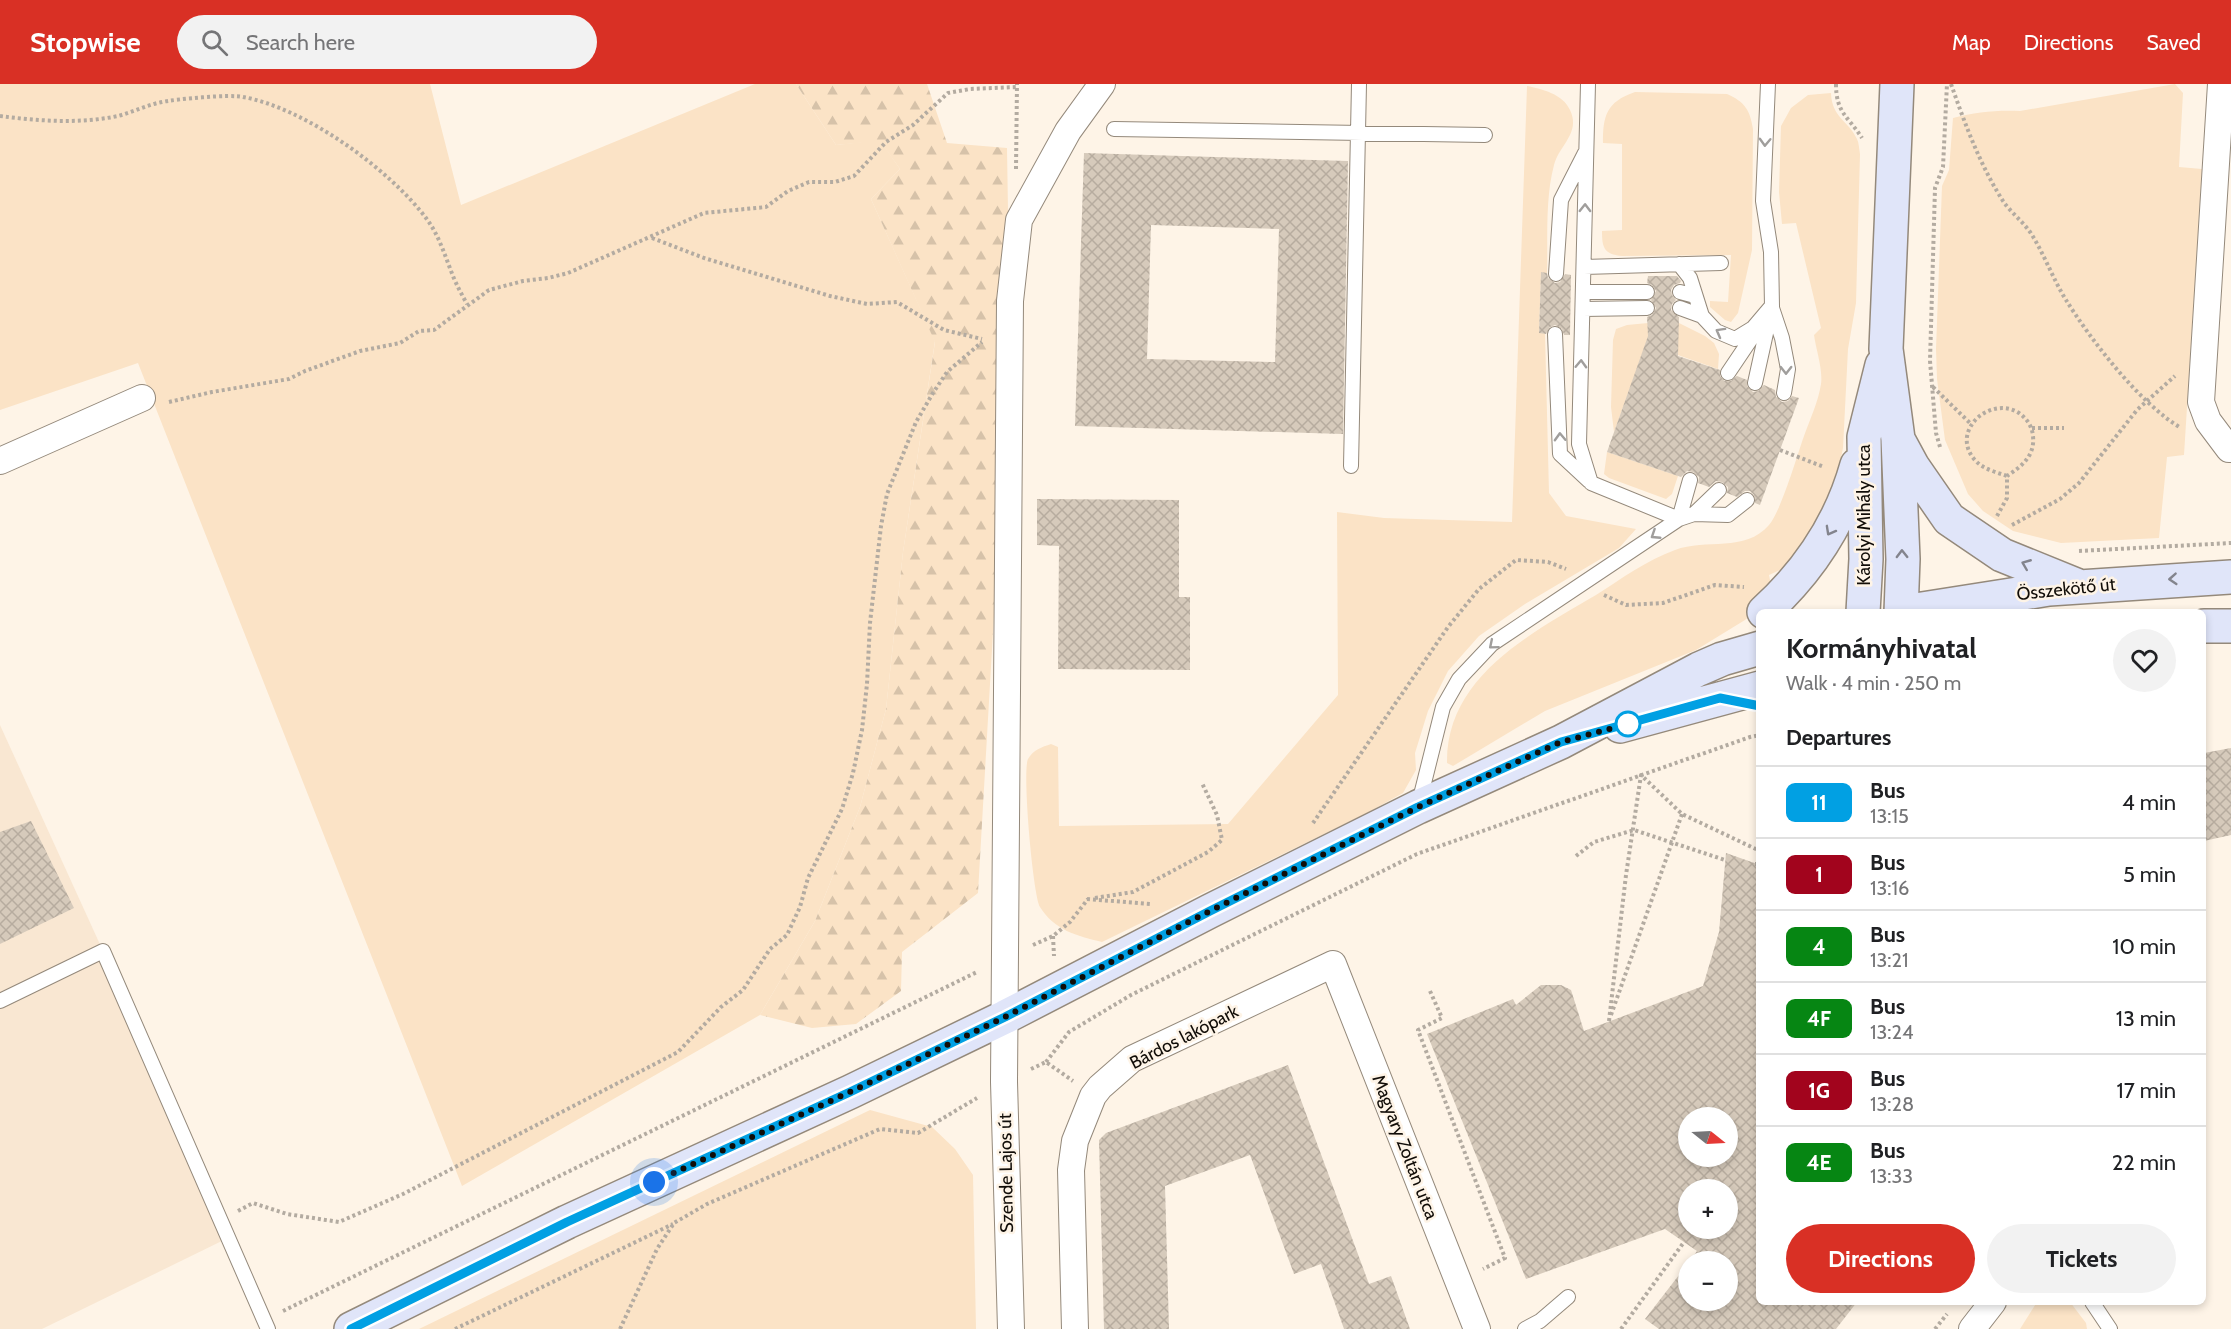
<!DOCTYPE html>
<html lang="en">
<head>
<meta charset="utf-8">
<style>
  body { margin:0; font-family:Cabin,sans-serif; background:#f2f2f2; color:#202124; height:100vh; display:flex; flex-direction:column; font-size:22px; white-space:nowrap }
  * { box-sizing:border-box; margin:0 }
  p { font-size:20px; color:#757577 }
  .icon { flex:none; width:33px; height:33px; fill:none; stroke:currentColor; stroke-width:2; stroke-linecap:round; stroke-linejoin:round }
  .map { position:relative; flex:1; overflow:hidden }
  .drawer { position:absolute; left:1756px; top:525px; width:450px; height:696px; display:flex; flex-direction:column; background:#fff; border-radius:9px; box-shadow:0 3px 9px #0003 }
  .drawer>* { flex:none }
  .badge { padding:0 12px; border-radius:9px; font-size:21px; line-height:39px }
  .needle { width:39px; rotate:108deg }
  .buttons { position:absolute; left:1678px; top:1023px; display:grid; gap:12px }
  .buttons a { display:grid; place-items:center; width:60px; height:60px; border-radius:50%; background:#fff; box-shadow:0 3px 9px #0003; font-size:30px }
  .you { position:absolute; width:30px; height:30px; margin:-15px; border:4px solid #fff; border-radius:50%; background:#1a73e8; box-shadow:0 0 0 9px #1a73e833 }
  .map>.badge { position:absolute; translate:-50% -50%; box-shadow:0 0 0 3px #fff }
  h2 { padding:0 30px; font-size:22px; line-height:54px }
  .round { display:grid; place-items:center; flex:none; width:63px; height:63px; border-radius:32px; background:#f2f2f2 }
  .head { display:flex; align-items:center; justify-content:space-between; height:102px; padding:0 30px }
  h1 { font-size:28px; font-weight:700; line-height:45px }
  .cta { display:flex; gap:12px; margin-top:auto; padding:12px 30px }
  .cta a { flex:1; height:69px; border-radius:36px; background:#d93025; color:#fff; font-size:24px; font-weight:700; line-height:69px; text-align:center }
  .cta a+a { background:#f2f2f2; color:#202124 }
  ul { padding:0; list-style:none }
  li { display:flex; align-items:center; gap:18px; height:72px; padding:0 30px; border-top:2px solid #e0e0e0 }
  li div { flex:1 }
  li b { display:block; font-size:22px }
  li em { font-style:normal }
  li .badge { min-width:66px; font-weight:700; text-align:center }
  header { display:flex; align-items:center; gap:36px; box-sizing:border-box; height:84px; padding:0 30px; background:#d93025; color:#fff }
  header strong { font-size:28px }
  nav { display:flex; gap:33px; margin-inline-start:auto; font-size:21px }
  .search { width:420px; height:54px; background:#f2f2f2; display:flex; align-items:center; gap:15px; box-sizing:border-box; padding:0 21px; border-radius:33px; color:#757577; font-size:22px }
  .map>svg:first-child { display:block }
  .built { fill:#f9e7d2 }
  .green { fill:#fbe3c6 }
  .forest { fill:url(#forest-firs) }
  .building { fill:url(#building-cross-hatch); fill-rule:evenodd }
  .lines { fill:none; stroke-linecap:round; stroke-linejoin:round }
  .lane-casing { stroke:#94897b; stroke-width:16 }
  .street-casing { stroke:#94897b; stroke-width:28 }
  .secondary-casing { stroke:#94897b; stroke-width:36 }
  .path { stroke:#b3aba1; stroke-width:4; stroke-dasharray:3 3; stroke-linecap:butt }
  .lane { stroke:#fff; stroke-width:14 }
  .street { stroke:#fff; stroke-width:26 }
  .secondary { stroke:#e0e5f9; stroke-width:33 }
  .oneway { stroke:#a09e9c }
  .oneway2 { stroke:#83848d }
  .line-casing { stroke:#fff; stroke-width:14 }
  .line { stroke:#01a0e3; stroke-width:9 }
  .walk { stroke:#110d08; stroke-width:6; stroke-dasharray:0 10.8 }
  .stop-dot { fill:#fff; stroke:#01a0e3; stroke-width:3 }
  .labels { text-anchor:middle; stroke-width:5; stroke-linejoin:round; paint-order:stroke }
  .street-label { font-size:18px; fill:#110d08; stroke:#fef4e7 }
</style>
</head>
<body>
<header>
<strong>Stopwise</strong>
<div class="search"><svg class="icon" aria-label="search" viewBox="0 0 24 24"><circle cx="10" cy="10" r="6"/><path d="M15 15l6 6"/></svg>Search here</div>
<nav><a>Map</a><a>Directions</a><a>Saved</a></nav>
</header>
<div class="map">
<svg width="2231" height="1245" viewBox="0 0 2231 1245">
  <defs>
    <pattern id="forest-firs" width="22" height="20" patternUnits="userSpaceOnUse" patternTransform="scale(1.5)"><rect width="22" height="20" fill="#fbe3c6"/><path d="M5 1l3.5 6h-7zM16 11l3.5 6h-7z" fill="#d6c2a9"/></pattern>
    <pattern id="building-cross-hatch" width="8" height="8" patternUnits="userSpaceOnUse" patternTransform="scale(1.5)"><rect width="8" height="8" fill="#d6cabb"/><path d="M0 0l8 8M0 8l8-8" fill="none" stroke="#b7ac9f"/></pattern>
  </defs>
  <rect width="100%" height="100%" fill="#fef4e7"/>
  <path class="built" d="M0 641 103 867 228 1154 42 1245H0Z"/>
  <path class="green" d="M0 0H430L461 121 755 0H796L836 61 880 56 900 85 871 115 935 257 903 468 886 625 860 723 815 837 760 931 462 1102 138 279 0 326Z
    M2175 0 2183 9 2179 83 2202 85 2184 371 2167 373 2159 454 2061 459 2013 447 1983 427 1968 410 1945 356 1937 295 1936 265 1942 102 1949 86 1953 34C1976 28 1996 26 2020 27Z
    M1527 2C1542 5 1563 10 1570 26 1581 49 1559 61 1554 81 1545 115 1548 154 1547 189H1541L1539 249H1545L1549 409 1566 432 1636 445 1619 464 1525 520 1479 552 1448 587 1428 627 1415 669 1416 686 1403 709 1367 729 1102 858C1077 852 1054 846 1040 823 1033 811 1022 687 1028 675 1033 666 1042 663 1051 660L1058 663 1059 742 1228 740 1338 611 1337 428 1384 434 1512 438Z
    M1635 8 1727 10C1745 18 1750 26 1753 45L1752 166 1738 229 1731 238 1725 236 1710 223V217L1728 218 1731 171 1622 172C1604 170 1602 164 1602 147L1622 146V60L1603 59C1603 32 1606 18 1635 8Z
    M1831 9C1832 34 1848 36 1857 55 1859 59 1859 65 1860 70L1856 219 1848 265 1843 364 1836 397 1821 433 1790 478 1782 485 1769 491 1773 511 1745 536 1696 566 1545 627 1453 682 1447 679C1446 592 1532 549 1596 511 1621 495 1647 476 1675 466 1706 454 1745 469 1769 441 1781 427 1797 372 1804 352 1810 335 1818 319 1821 300 1823 285 1816 266 1814 251L1821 244 1796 139 1782 140 1779 108 1781 42 1791 24 1808 11Z
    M1648 239H1679L1705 252 1714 259 1719 270 1718 285 1646 260 1614 348 1611 323 1613 256 1616 245 1627 241Z
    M1607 368 1678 392 1672 410 1666 415 1609 394 1604 390Z
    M870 1026 932 1043 955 1065 973 1091 976 1245H419Z
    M2037 1218H2070L2086 1239 2087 1245H2020Z"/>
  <path class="forest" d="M796 0H927L947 59 1007 64 1010 252 978 809 902 868 901 907 856 940 812 944 760 931 815 837 860 723 886 625 903 468 935 258 871 115 900 85 880 57 836 61Z"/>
  <path class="building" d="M1084 69 1348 77 1343 350 1075 342ZM1151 141 1279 145 1275 278 1147 275Z
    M1541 188 1547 189 1548 194 1555 199 1560 198 1565 190 1571 191 1570 251H1564L1562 245 1555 241 1550 243 1546 250 1539 249Z
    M1648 192H1677L1681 197 1680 199 1674 201 1671 206 1672 211 1676 216 1672 220 1671 226 1679 233 1678 272 1720 286V292L1724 297H1731L1737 292 1747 296V302L1753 308 1758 307 1764 301 1775 306 1776 313 1782 318 1788 317 1792 312 1799 314 1760 421 1755 419 1754 411 1750 407H1745L1737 413 1727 409 1728 403 1722 398 1716 397 1709 403 1698 399 1699 393 1693 388 1687 387 1681 393 1607 368 1648 252 1647 233 1652 231 1656 224 1651 216 1656 207 1652 201 1647 199Z
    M1037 415 1179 416V513H1190V586L1058 585 1059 462 1037 461Z
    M2231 664V751L2204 757V669Z
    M31 737 74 824 0 860V748Z
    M1726 769 1760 781V1218H1857L1836 1245H1659L1645 1235 1689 1178V1216H1728V1178H1689L1697 1167 1665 1145 1526 1195 1427 950 1513 915 1516 921 1541 901H1561L1571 906 1584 947 1703 902 1719 848ZM1689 1034H1728V1072H1689ZM1689 1106H1728V1144H1689Z
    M1288 981 1369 1200 1391 1192 1410 1245H1344L1321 1180 1294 1190 1250 1071 1165 1102 1169 1245H1104L1099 1056 1106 1049Z"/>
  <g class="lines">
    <defs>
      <path id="lane" d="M1588 0 1579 360 1591 399 1679 435 1690 396
        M1114 45 1485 51
        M1679 180 1690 194 1702 232 1716 247 1735 255 1753 244 1770 224
        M1584 183 1721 179
        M1556 190 1561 116 1585 69
        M1584 208H1647
        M1680 208 1695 212
        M1680 224 1702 232
        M1772 224 1782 254 1788 285 1784 309
        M1583 225 1647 224
        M1555 250 1560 370 1589 397
        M1728 289 1761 240
        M1755 299 1772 222 1771 168 1763 117 1768 0
        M1351 382 1359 0
        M1694 430 1728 431 1747 416
        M1419 719 1443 623 1459 595 1492 560 1679 435 1694 430 1719 406
        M0 917 103 867 268 1245
        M2092 1218 2110 1245
        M1525 1245 1540 1237 1568 1213"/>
      <path id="street" d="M2221 0 2201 318 2208 337 2229 365H2231
        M0 377 142 314
        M1011 1245 1004 998 1010 217 1019 136 1068 47 1102 0
        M1075 1245 1071 1086 1075 1057 1093 1012 1100 1003 1132 975 1333 880 1477 1245
        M1972 1245 1993 1218"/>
      <path id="secondary" d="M1897 0 1886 265 1898 355 1903 475 1901 528
        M1900 359 1913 383 1949 435 2002 471 2076 501
        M1764 528C1809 487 1841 439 1857 381
        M1863 528 1866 475 1864 353 1882 281
        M1903 528 2049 505 2231 493
        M2204 542H2231
        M1620 642 1760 604
        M351 1245 567 1138 850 1008 1005 933 1210 827 1418 723 1561 658 1699 585 1722 575 1760 564"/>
    </defs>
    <use href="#lane" class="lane-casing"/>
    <use href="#street" class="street-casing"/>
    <use href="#secondary" class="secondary-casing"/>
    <path class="path" d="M1836 0C1836 29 1848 32 1862 54
      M1951 0C1965 40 1980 81 2003 117 2011 129 2024 138 2032 151 2045 172 2053 195 2066 216 2091 256 2140 320 2181 344
      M0 32C38 37 80 40 118 32 133 28 147 21 162 18 176 15 230 10 243 13 305 24 389 85 426 134 439 151 445 172 453 192 457 202 462 211 467 220
      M1016 85 1017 0
      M652 154 704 174 830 212 867 220 897 218 944 246 982 255
      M1933 303 1971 340
      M169 318 212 308 289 295 305 287 360 267 400 259 419 247 434 246 489 206 523 197 548 194 568 189 704 129 766 123 788 107 809 98H835L854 92 886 58 913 41 948 9 970 5 1017 3
      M2032 344H2064
      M1940 363 1936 349 1930 277 1935 104 1943 83 1947 0
      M1780 366 1824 383
      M1997 432 2007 414V392C2022 382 2035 372 2033 352 2032 342 2027 335 2019 329 1991 311 1950 346 1974 375 1982 385 1996 388 2007 392
      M2012 441 2060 415 2079 399 2137 326 2175 292
      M2079 467 2231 459
      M1604 511 1626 521 1663 519 1715 501 1744 503
      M1313 739 1448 543 1479 505 1516 476 1548 478 1566 485
      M1576 772 1594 758 1634 746 1725 776
      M1755 780H1760
      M1095 814 1133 808 1208 768 1222 756 1217 731 1202 699
      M1087 815 1151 820
      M1053 852 1054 872
      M1033 861 1053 852 1070 838 1088 815
      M1430 907 1442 934 1418 946 1505 1174 1483 1185
      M1611 931 1682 730
      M1609 937 1626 791 1641 691 1682 730 1760 767
      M1046 978 1069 948 1131 911 1417 770 1750 653 1760 651
      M1031 985 1046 978 1073 997
      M238 1127 253 1119 287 1130 339 1138 403 1110 678 968 721 923 743 906 770 865 787 851 800 823 808 794 842 725 853 689 862 646 867 600 870 539 881 442 887 410 916 338 933 309 947 288 982 258
      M283 1227 977 888
      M455 1245 673 1140
      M620 1245 657 1165 674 1139 707 1120 880 1045 918 1049 977 1014
      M1621 1245 1684 1158
      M1935 1245 1947 1230"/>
    <use href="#lane" class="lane"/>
    <use href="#street" class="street"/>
    <use href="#secondary" class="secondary"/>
  </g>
  <defs><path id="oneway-chevron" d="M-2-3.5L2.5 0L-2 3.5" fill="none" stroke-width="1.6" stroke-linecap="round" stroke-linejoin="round" transform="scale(1.5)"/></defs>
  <g class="oneway">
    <use href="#oneway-chevron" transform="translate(1765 58) rotate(92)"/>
    <use href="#oneway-chevron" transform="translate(1585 124) rotate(-89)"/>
    <use href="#oneway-chevron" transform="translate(1720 248) rotate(-151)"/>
    <use href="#oneway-chevron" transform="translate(1581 280) rotate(-88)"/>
    <use href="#oneway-chevron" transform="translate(1786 286) rotate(90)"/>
    <use href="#oneway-chevron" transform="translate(1560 353) rotate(-92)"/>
    <use href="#oneway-chevron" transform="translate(1655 451) rotate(147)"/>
    <use href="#oneway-chevron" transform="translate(1493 561) rotate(140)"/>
  </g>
  <g class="oneway2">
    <use href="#oneway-chevron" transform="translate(1830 447) rotate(119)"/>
    <use href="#oneway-chevron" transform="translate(1902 470) rotate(-91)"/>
    <use href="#oneway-chevron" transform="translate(2026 480) rotate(-158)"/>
    <use href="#oneway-chevron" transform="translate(2173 495) rotate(176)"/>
  </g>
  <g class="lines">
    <defs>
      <path id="line" d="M351 1245 567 1138 850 1008 1005 933 1210 827 1418 723 1561 658 1720 614 1760 622"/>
    </defs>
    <use href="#line" class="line-casing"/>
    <use href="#line" class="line"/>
    <path class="walk" d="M654 1098 850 1008 1005 933 1210 827 1418 723 1561 658 1628 640"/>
  </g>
  <circle class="stop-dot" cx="1628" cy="640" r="12"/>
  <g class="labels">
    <g class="street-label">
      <text transform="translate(1864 431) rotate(-90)" y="6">Károlyi Mihály utca</text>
      <text transform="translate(2066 505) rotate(-6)" y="6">Összekötő út</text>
      <text transform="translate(1184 953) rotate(-27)" y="6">Bárdos lakópark</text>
      <text transform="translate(1405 1063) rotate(69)" y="6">Magyary Zoltán utca</text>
      <text transform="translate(1006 1089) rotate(-91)" y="6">Szende Lajos út</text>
    </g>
  </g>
</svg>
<div class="buttons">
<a><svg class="needle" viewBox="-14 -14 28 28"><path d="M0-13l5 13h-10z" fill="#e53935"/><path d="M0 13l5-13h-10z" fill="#757577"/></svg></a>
<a>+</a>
<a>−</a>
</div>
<div class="you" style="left:654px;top:1098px"></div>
<section class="drawer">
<div class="head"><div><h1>Kormányhivatal</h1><p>Walk · 4 min · 250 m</p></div><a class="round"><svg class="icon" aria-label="heart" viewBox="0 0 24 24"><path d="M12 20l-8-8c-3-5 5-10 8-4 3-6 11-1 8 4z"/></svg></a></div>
<h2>Departures</h2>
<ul>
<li><span class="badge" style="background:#01a0e3;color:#fff">11</span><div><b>Bus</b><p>13:15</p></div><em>4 min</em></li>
<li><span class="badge" style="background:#a2041d;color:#fff">1</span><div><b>Bus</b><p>13:16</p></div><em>5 min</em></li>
<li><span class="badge" style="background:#068613;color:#fff">4</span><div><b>Bus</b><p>13:21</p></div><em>10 min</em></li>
<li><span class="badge" style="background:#068613;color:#fff">4F</span><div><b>Bus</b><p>13:24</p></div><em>13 min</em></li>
<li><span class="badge" style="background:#a2041d;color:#fff">1G</span><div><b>Bus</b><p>13:28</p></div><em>17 min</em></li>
<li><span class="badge" style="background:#068613;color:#fff">4E</span><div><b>Bus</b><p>13:33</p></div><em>22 min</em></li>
</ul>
<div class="cta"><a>Directions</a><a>Tickets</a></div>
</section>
</div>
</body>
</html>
